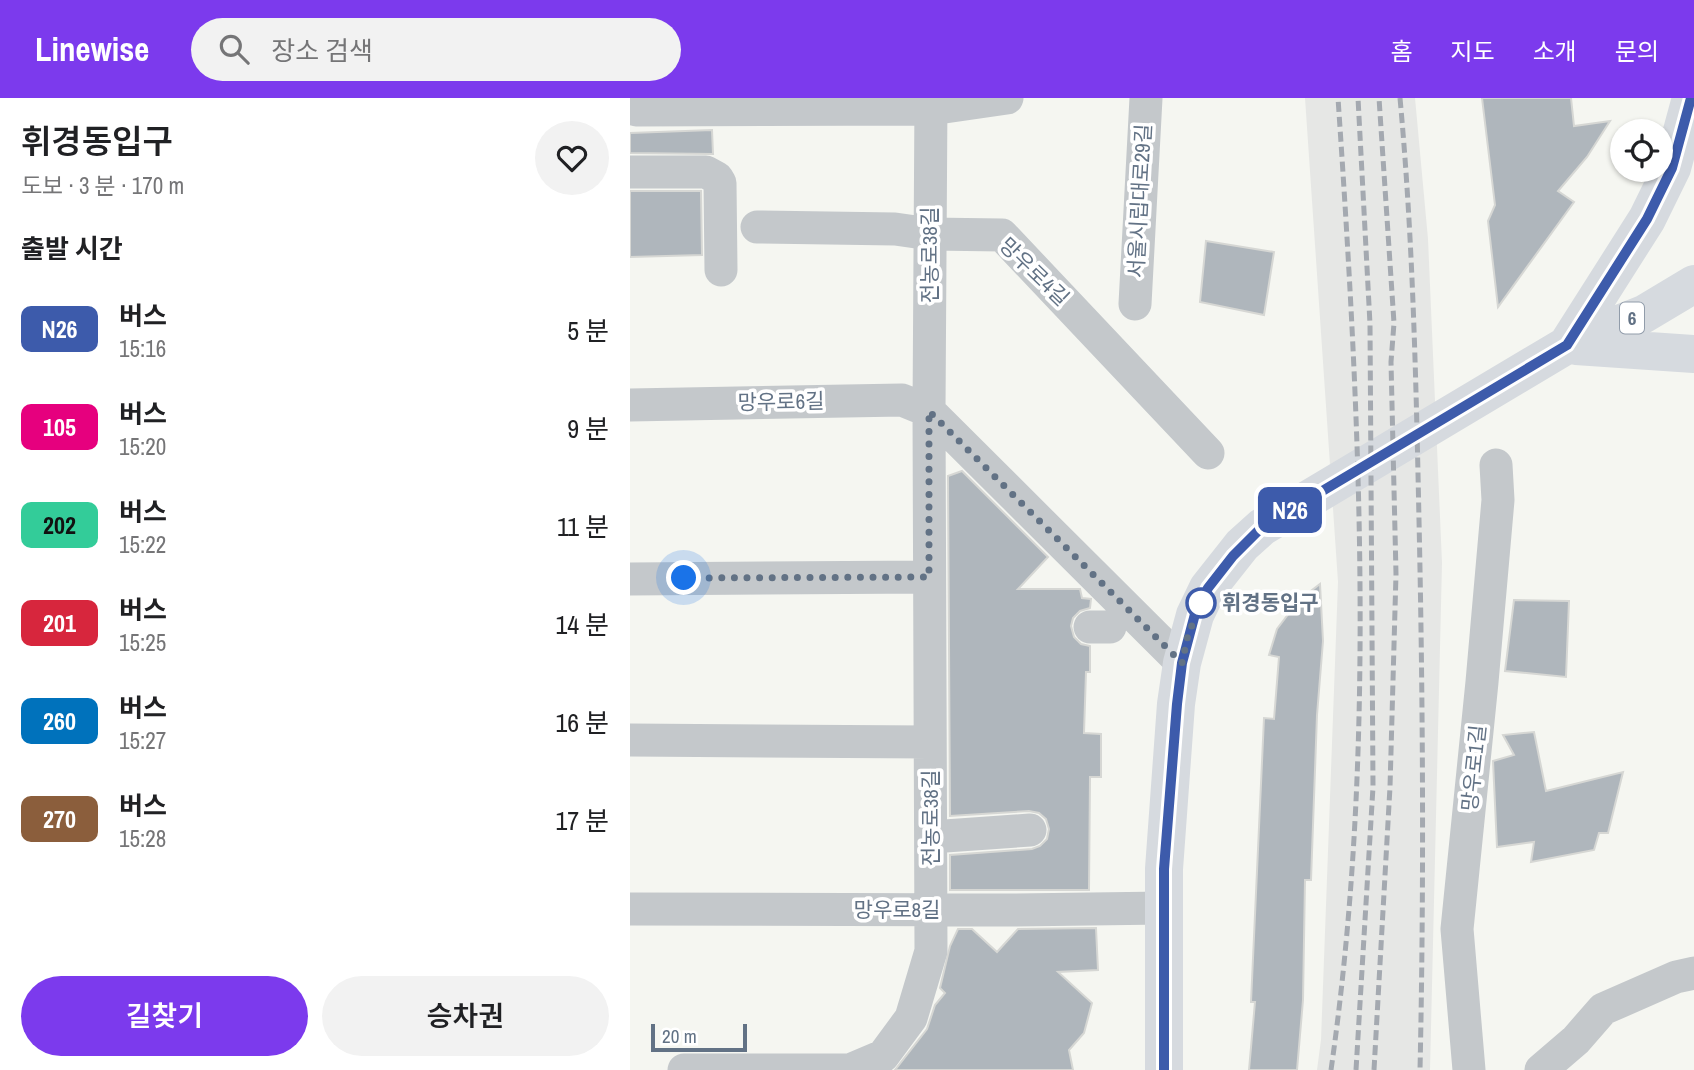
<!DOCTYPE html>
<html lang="ko">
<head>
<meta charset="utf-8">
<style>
  body { margin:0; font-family:"Archivo Narrow","Noto Sans KR",sans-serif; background:#f2f2f2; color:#202124; height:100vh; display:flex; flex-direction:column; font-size:26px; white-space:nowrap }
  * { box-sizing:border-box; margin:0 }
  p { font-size:23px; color:#757577 }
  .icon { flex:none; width:38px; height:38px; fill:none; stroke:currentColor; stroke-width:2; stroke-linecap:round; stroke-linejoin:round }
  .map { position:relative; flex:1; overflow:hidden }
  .sheet { display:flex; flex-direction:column; background:#fff; width:630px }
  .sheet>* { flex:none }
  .badge { padding:0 14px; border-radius:10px; font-size:24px; line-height:46px }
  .tools { position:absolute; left:980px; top:21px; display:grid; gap:14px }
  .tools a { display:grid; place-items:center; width:63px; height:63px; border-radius:50%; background:#fff; box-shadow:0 2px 5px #0004; font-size:35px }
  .scale { position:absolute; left:21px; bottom:18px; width:96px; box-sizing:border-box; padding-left:7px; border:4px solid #627285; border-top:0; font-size:19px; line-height:24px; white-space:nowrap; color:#627285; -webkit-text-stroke:5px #fff; paint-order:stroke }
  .you { position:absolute; width:35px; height:35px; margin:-18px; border:5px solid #fff; border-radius:50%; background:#1a73e8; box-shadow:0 0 0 10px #1a73e833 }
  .map>.badge { position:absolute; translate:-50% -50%; box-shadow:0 0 0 4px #fff }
  h2 { padding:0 21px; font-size:26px; line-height:63px }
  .round { display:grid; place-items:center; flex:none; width:74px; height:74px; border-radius:37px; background:#f2f2f2 }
  .head { display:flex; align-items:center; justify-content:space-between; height:119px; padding:0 21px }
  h1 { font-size:33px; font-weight:600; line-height:52px }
  .cta { display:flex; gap:14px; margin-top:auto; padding:14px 21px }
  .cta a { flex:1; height:80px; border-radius:42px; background:#7c3aed; color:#fff; font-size:28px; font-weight:600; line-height:80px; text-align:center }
  .cta a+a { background:#f2f2f2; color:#202124 }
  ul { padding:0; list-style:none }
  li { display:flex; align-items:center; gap:21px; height:98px; padding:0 21px }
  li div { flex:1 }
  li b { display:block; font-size:26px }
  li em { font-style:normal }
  li .badge { min-width:77px; font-weight:700; text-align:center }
  header { display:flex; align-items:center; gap:42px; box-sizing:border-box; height:98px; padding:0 35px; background:#7c3aed; color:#fff }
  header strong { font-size:33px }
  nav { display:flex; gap:38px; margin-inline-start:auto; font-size:24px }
  .search { width:490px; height:63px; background:#f2f2f2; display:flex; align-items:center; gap:18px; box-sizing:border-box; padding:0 24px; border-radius:38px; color:#757577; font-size:26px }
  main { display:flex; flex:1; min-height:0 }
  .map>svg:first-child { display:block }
  .built { fill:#e6e7e5 }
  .building { fill:#afb6bc; stroke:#d6d7d4; stroke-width:2 }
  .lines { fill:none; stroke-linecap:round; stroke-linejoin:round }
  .minor { stroke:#c4c8cb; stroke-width:33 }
  .major { stroke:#d6dadf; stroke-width:38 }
  .rail { stroke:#a4a9b0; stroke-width:5; stroke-dasharray:10 5; stroke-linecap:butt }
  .line-casing { stroke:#fff; stroke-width:16 }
  .line { stroke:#3d5bab; stroke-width:10 }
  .walk { stroke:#627285; stroke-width:7; stroke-dasharray:0 12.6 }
  .stop-dot { fill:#fff; stroke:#3d5bab; stroke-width:3.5 }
  .labels { text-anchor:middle; stroke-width:7; stroke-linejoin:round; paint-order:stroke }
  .shield { fill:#fff; stroke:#919caa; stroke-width:2 }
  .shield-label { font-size:19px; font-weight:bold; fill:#627285 }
  .street-label { font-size:21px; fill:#627285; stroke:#fff }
  .stop-label { font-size:21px; font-weight:bold; fill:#627285; stroke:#fff; text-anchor:start }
</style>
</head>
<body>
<header>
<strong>Linewise</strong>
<div class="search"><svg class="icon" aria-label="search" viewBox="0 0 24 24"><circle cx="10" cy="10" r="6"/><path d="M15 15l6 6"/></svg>장소 검색</div>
<nav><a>홈</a><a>지도</a><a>소개</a><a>문의</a></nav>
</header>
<main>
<section class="sheet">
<div class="head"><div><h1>휘경동입구</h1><p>도보 · 3 분 · 170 m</p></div><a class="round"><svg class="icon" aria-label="heart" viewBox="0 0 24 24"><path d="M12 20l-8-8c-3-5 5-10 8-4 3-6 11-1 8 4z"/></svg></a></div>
<h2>출발 시간</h2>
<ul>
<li><span class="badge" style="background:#3d5bab;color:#fff">N26</span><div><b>버스</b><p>15:16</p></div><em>5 분</em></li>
<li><span class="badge" style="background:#e6007e;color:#fff">105</span><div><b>버스</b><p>15:20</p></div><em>9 분</em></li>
<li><span class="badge" style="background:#3c9;color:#111">202</span><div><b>버스</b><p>15:22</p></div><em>11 분</em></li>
<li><span class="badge" style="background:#d7263d;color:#fff">201</span><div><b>버스</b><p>15:25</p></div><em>14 분</em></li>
<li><span class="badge" style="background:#0072bc;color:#fff">260</span><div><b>버스</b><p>15:27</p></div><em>16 분</em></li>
<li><span class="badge" style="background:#8b5e3c;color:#fff">270</span><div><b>버스</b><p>15:28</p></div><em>17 분</em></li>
</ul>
<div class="cta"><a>길찾기</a><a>승차권</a></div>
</section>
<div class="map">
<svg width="1064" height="972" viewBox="0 0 1064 972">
  <rect width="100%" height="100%" fill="#f5f6f1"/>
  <path class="built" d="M675 0H785L798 141 812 465 800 972H687L691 942 708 484Z"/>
  <path class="building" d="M852 0H941L944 28 980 23 957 59 928 93 944 104 868 209 858 123 865 107Z
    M82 32 83 56 0 55V35Z
    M0 93H71L72 157 0 159Z
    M576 143 644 154 634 217 570 204Z
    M332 373 418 459 388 491H450L452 500 461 501 460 510 450 513 443 520 441 528 444 539 451 546 460 548V574H456L454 635 471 636V679H460L459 792H320V757L402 751 410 748 417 741 419 731 416 721 409 715 399 713 320 718 318 378Z
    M690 486 693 543 687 617 681 782H675L673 902 667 972H619L625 904H621L634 620 644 621 649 559 639 557 647 531 669 502Z
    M884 502 939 503 936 579 875 573Z
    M904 634 916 693 993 674 978 735H969L964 752 901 764 904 744 867 749 863 663 884 657 873 637Z
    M466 830 468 872 428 874 462 905 454 935 439 952 443 972H265L297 931 305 907 315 895 310 890 320 848 328 831H342L367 854 388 831Z"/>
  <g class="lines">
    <path class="minor" d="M301 0 299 313 552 565
      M0 9 6 12 301 11 377 0
      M0 74H76L87 80 90 85 91 172
      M127 129 265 131 300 136 372 137 578 355
      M505 206 516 0
      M0 307 272 302 299 313 301 853 281 920 253 958 220 972H54
      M0 481 299 479
      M460 529H480
      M0 642 300 644
      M301 739 400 732
      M0 811 384 812 535 810
      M839 972 827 831 852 584 868 402 866 367
      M911 972 946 942 973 911 1046 879 1064 875"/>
    <path class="major" d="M937 247 1017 121 1042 70 1061 0
      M946 248 1064 256
      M534 972V771L546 606 552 565 565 517 578 490 612 447 632 429 937 247 1014 216 1064 186"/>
    <path class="rail" d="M770 0C783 141 786 281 789 422 793 606 794 789 790 972
      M701 972C747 651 730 323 708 0
      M726 972 743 689 740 226 728 0
      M744 972 760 689 766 476 761 264 764 225 749 0"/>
  </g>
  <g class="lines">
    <defs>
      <path id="line" d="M534 972V771L547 606 552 565 565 516 578 490 603 458 632 429 937 247 1017 121 1042 70 1061 0"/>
    </defs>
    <use href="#line" class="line-casing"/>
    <use href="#line" class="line"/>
    <path class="walk" d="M54 480 299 479V313L552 565 558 537 572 503 571 505"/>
  </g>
  <circle class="stop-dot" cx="571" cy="505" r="14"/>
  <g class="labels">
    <rect class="shield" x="990" y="204.5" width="24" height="31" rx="5"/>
    <g class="shield-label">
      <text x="1002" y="227">6</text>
    </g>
    <g class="street-label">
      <text transform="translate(510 103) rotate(-87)" y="7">서울시립대로29길</text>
      <text transform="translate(300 157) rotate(-90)" y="7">전농로38길</text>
      <text transform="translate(404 174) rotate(44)" y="7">망우로4길</text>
      <text transform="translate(151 304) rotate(-1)" y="7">망우로6길</text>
      <text transform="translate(844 670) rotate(-84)" y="7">망우로1길</text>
      <text transform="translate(301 720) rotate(-90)" y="7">전농로38길</text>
      <text x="267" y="819">망우로8길</text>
    </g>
    <g class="stop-label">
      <text x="592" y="512">휘경동입구</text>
    </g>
  </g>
</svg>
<div class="tools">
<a><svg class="icon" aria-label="locate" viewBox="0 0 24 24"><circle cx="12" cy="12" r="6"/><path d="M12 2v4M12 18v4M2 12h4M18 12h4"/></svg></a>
</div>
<div class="scale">20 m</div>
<div class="you" style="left:54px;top:480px"></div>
<b class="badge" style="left:660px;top:412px;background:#3d5bab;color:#fff">N26</b>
</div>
</main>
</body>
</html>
